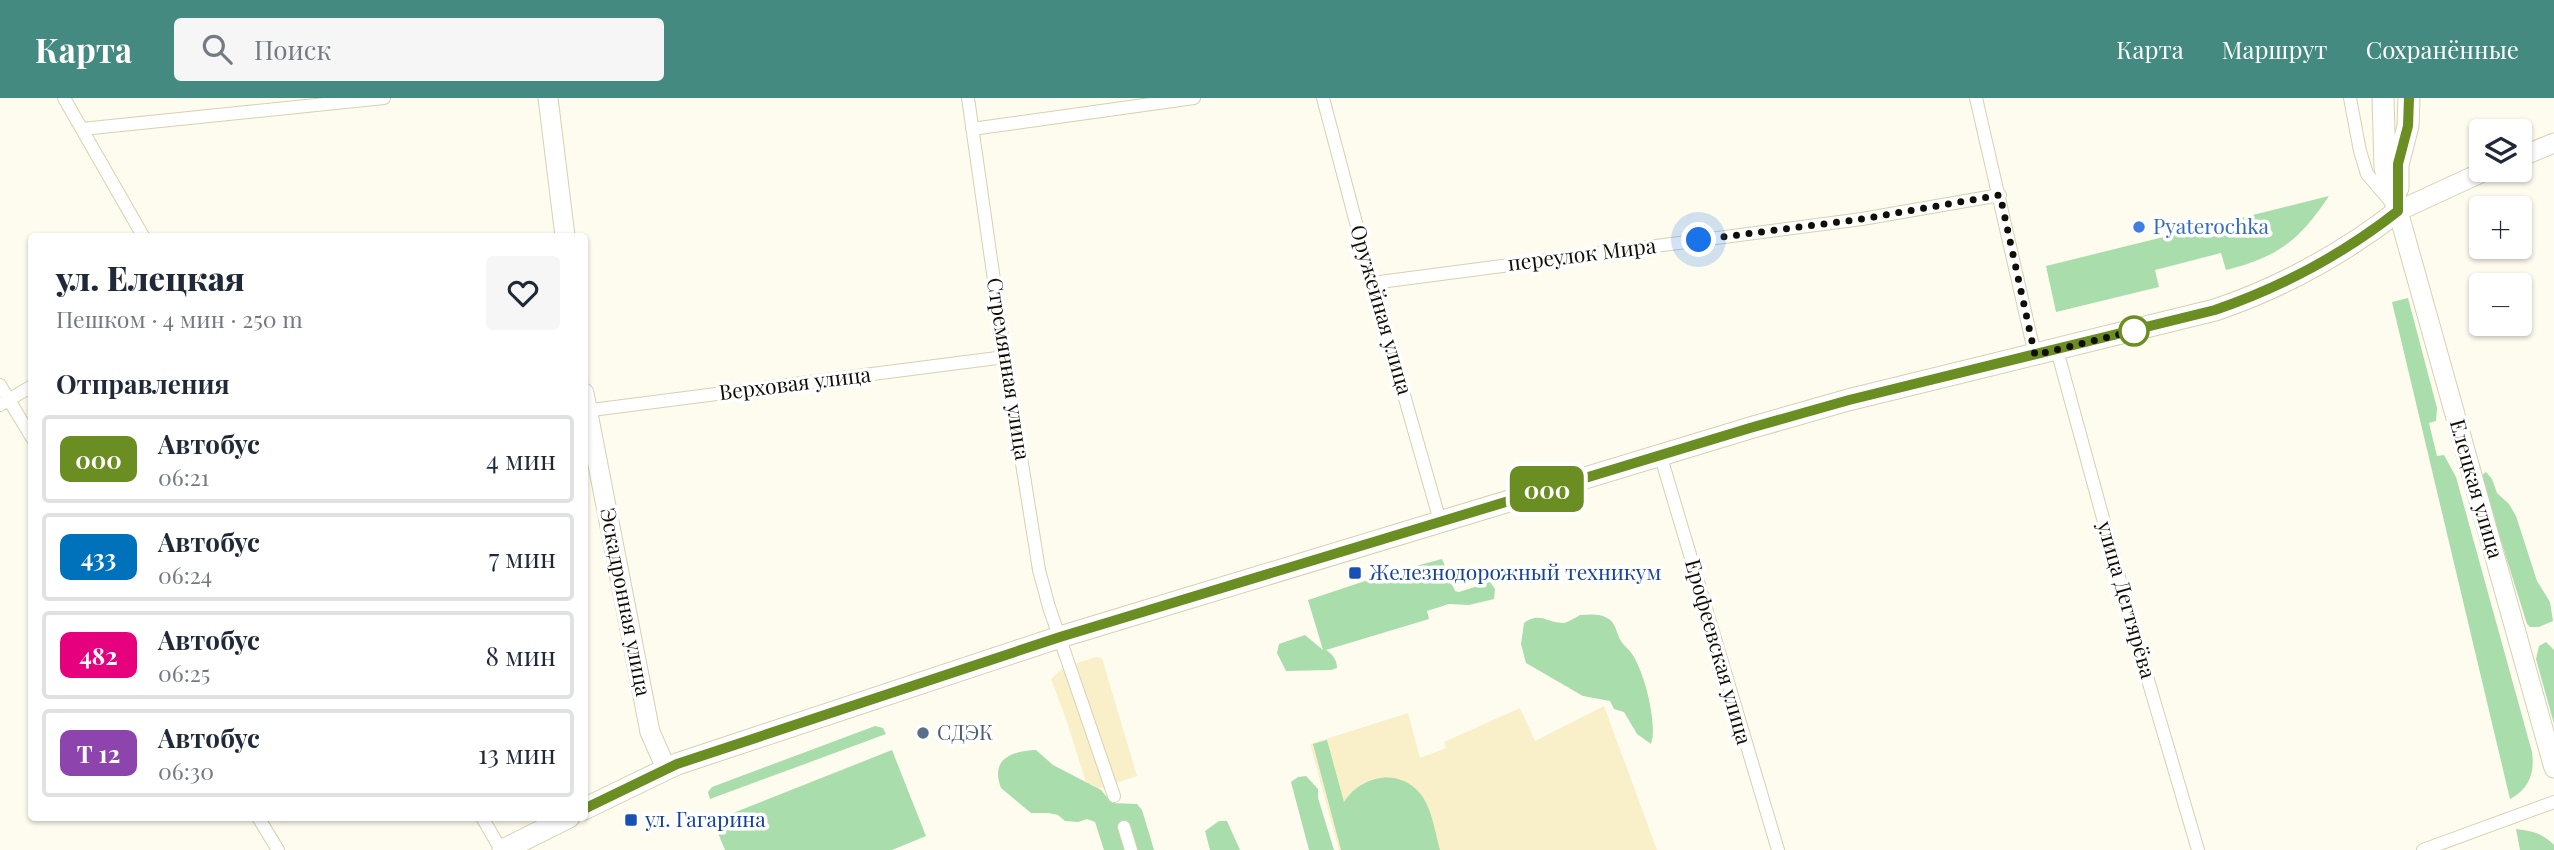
<!DOCTYPE html>
<html lang="ru">
<head>
<meta charset="utf-8">
<style>
  body { margin:0; font-family:"Playfair Display",serif; background:#f6f6f7; color:#1f2937; height:100vh; display:flex; flex-direction:column; font-size:26px; white-space:nowrap }
  * { box-sizing:border-box; margin:0 }
  p { font-size:23px; color:#747a83 }
  .icon { flex:none; width:38px; height:38px; fill:none; stroke:currentColor; stroke-width:2; stroke-linecap:round; stroke-linejoin:round }
  .map { position:relative; flex:1; overflow:hidden }
  .sheet { position:absolute; left:28px; top:135px; width:560px; height:588px; display:flex; flex-direction:column; background:#fff; border-radius:7px; box-shadow:0 2px 5px #0004 }
  .sheet>* { flex:none }
  .badge { padding:0 14px; border-radius:10px; font-size:24px; line-height:46px }
  .fabs { position:absolute; left:2469px; top:21px; display:grid; gap:14px }
  .fabs a { display:grid; place-items:center; width:63px; height:63px; border-radius:7px; background:#fff; box-shadow:0 2px 5px #0004; font-size:35px }
  .you { position:absolute; width:35px; height:35px; margin:-18px; border:5px solid #fff; border-radius:50%; background:#1a73e8; box-shadow:0 0 0 10px #1a73e833 }
  .map>.badge { position:absolute; translate:-50% -50%; box-shadow:0 0 0 4px #fff }
  h2 { padding:0 28px; font-size:26px; line-height:63px }
  .round { display:grid; place-items:center; flex:none; width:74px; height:74px; border-radius:7px; background:#f6f6f7 }
  .overview { display:flex; align-items:center; justify-content:space-between; height:119px; padding:0 28px }
  h1 { font-size:33px; font-weight:800; line-height:52px }
  ul { padding:0; list-style:none }
  li { display:flex; align-items:center; gap:21px; height:88px; margin:0 14px 10px; padding:0 14px; border:4px solid #e0e1e3; border-radius:7px }
  li div { flex:1 }
  li b { display:block; font-size:26px }
  li em { font-style:normal }
  li .badge { min-width:77px; font-weight:700; text-align:center }
  header { display:flex; align-items:center; gap:42px; box-sizing:border-box; height:98px; padding:0 35px; background:#448a81; color:#fff }
  header strong { font-size:33px }
  nav { display:flex; gap:38px; margin-inline-start:auto; font-size:24px }
  .search { width:490px; height:63px; background:#f6f6f7; display:flex; align-items:center; gap:18px; box-sizing:border-box; padding:0 24px; border-radius:7px; color:#747a83; font-size:26px }
  .map>svg:first-child { display:block }
  .built { fill:#f9f0c9 }
  .green { fill:#a9ddab }
  .lines { fill:none; stroke-linecap:round; stroke-linejoin:round }
  .street-casing { stroke:#d7d0b1; stroke-width:14 }
  .secondary-casing { stroke:#d7d0b1; stroke-width:21 }
  .primary-casing { stroke:#d7d0b1; stroke-width:23 }
  .street { stroke:#fff; stroke-width:12 }
  .secondary { stroke:#fff; stroke-width:19 }
  .primary { stroke:#fff; stroke-width:21 }
  .line-casing { stroke:#fff; stroke-width:16 }
  .line { stroke:#6b8e23; stroke-width:10 }
  .walk { stroke:#110f05; stroke-width:7; stroke-dasharray:0 12.6 }
  .shop-dot { fill:#3f7fe0; stroke:#fff; stroke-width:2.5 }
  .stop-dot { fill:#fff; stroke:#6b8e23; stroke-width:3.5 }
  .transit-dot { fill:#1a4fb4; stroke:#fff; stroke-width:2.5 }
  .service-dot { fill:#5c6f8a; stroke:#fff; stroke-width:2.5 }
  .labels { text-anchor:middle; stroke-width:7; stroke-linejoin:round; paint-order:stroke }
  .shop-label { font-size:21px; fill:#366cbe; stroke:#fff; text-anchor:start }
  .street-label { font-size:21px; fill:#110f05; stroke:#fff }
  .transit-label { font-size:21px; fill:#164399; stroke:#fff; text-anchor:start }
  .service-label { font-size:21px; fill:#4e5e75; stroke:#fff; text-anchor:start }
</style>
</head>
<body>
<header>
<strong>Карта</strong>
<div class="search"><svg class="icon" aria-label="search" viewBox="0 0 24 24"><circle cx="10" cy="10" r="6"/><path d="M15 15l6 6"/></svg>Поиск</div>
<nav><a>Карта</a><a>Маршрут</a><a>Сохранённые</a></nav>
</header>
<div class="map">
<svg width="2554" height="752" viewBox="0 0 2554 752">
  <rect width="100%" height="100%" fill="#fefcef"/>
  <path class="built" d="M1096 559 1102 560 1137 678 1089 694 1066 621 1051 581 1064 569Z
    M1604 608 1657 752H1339L1310 646 1408 615 1420 660 1446 650 1444 644 1520 610 1535 643Z"/>
  <path class="green" d="M2329 98C2300 142 2278 159 2226 172L2221 155 2155 172 2159 189 2056 214 2046 168Z
    M2408 200 2437 310 2436 323 2429 325 2437 358 2444 357 2456 379 2532 654C2535 675 2529 691 2510 701L2392 204Z
    M2486 374 2492 381 2497 395 2509 406 2516 418 2537 483 2550 504 2553 523 2539 529H2530L2527 526 2482 382V377Z
    M1442 461 1455 493 1459 494 1490 484 1495 491 1494 501 1469 507 1449 506 1427 513 1429 521 1326 552C1332 556 1337 561 1337 570L1331 572 1286 573 1277 555 1279 546 1305 537 1323 552 1308 502 1386 476Z
    M1580 517C1589 517 1599 515 1607 520 1616 524 1616 535 1621 543 1624 548 1629 551 1632 556 1644 573 1658 626 1651 646L1637 636 1624 614 1614 611 1610 603 1583 598 1526 565 1521 546 1524 525C1539 513 1548 525 1564 525 1568 524 1575 520 1580 517Z
    M2546 544 2554 552V626L2536 561 2539 548Z
    M875 628 883 630 886 636 710 701 708 694 712 689Z
    M1327 642 1344 704C1360 679 1396 669 1419 694 1432 709 1435 734 1440 752H1341L1313 646Z
    M892 652 926 738 892 752H725L713 723Z
    M1036 652 1053 667 1101 692 1112 705 1137 706 1142 712 1154 752H1104L1095 724 1087 721 1078 724 1065 723 1058 717 1048 715H1031L1001 690C990 661 1011 653 1036 652Z
    M1306 678 1318 691V700L1334 752H1309L1291 684 1298 679Z
    M1219 723H1227L1240 752H1210L1205 733Z
    M2516 731C2531 733 2543 735 2554 747V752H2520Z"/>
  <g class="lines">
    <defs>
      <path id="street" d="M64 0 143 138
        M968 0 1005 259 1039 472 1049 509 1114 698
        M1323 0 1372 185 1440 423
        M1976 0 2035 257
        M2350 0 2360 53 2367 76 2391 104
        M82 31 384 0
        M972 31 1194 0
        M1372 185 1862 121 2000 97
        M2057 252 2136 541 2198 752
        M0 287 32 340
        M0 307 32 288
        M584 313 1005 259
        M1660 356 1778 752
        M258 719 278 752
        M482 719 501 752
        M1124 729 1131 752
        M2423 752 2554 704"/>
      <path id="secondary" d="M548 0 565 138
        M2520 59 2554 45
        M2487 72 2398 113 2554 670
        M584 295 650 634 666 670"/>
      <path id="primary" d="M2383 0 2385 70 2398 113
        M2398 90V67L2408 28 2409 0
        M584 711 677 666 1060 539 1750 330 1848 302 2215 212C2283 189 2341 157 2398 113
        M503 752 569 719"/>
    </defs>
    <use href="#street" class="street-casing"/>
    <use href="#secondary" class="secondary-casing"/>
    <use href="#primary" class="primary-casing"/>
    <use href="#street" class="street"/>
    <use href="#secondary" class="secondary"/>
    <use href="#primary" class="primary"/>
  </g>
  <g class="lines">
    <defs>
      <path id="line" d="M584 711 677 666 1060 539 1750 330 1849 302 2215 212C2282 189 2342 157 2398 113V66L2408 28 2409 0"/>
    </defs>
    <use href="#line" class="line-casing"/>
    <use href="#line" class="line"/>
    <path class="walk" d="M1699 142 1862 121 2000 97 2035 257 2137 232 2134 233"/>
  </g>
  <circle class="shop-dot" cx="2139" cy="129" r="7"/>
  <circle class="stop-dot" cx="2134" cy="233" r="14"/>
  <g class="transit-dot">
    <rect x="1348" y="468" width="14" height="14" rx="3.5"/>
    <rect x="624" y="715" width="14" height="14" rx="3.5"/>
  </g>
  <circle class="service-dot" cx="923" cy="635" r="7"/>
  <g class="labels">
    <g class="shop-label">
      <text x="2153" y="136">Pyaterochka</text>
    </g>
    <g class="street-label">
      <text transform="translate(1582 157) rotate(-7)" y="7">переулок Мира</text>
      <text transform="translate(1381 212) rotate(74)" y="7">Оружейная улица</text>
      <text transform="translate(1008 271) rotate(81)" y="7">Стремянная улица</text>
      <text transform="translate(795 286) rotate(-7)" y="7">Верховая улица</text>
      <text transform="translate(2476 391) rotate(74)" y="7">Елецкая улица</text>
      <text transform="translate(2126 502) rotate(74)" y="7">улица Дегтярёва</text>
      <text transform="translate(625 504) rotate(79)" y="7">Эскадронная улица</text>
      <text transform="translate(1718 554) rotate(74)" y="7">Ерофеевская улица</text>
    </g>
    <g class="transit-label">
      <text x="1369" y="482">Железнодорожный техникум</text>
      <text x="645" y="729">ул. Гагарина</text>
    </g>
    <g class="service-label">
      <text x="937" y="642">СДЭК</text>
    </g>
  </g>
</svg>
<div class="fabs">
<a><svg class="icon" aria-label="layers" viewBox="0 0 24 24"><path d="M12 4l9 5-9 5-9-5zM3 14l9 5 9-5"/></svg></a>
<a>+</a>
<a>−</a>
</div>
<div class="you" style="left:1699px;top:142px"></div>
<b class="badge" style="left:1547px;top:391px;background:#6b8e23;color:#fff">000</b>
<section class="sheet">
<div class="overview"><div><h1>ул. Елецкая</h1><p>Пешком · 4 мин · 250 m</p></div><a class="round"><svg class="icon" aria-label="heart" viewBox="0 0 24 24"><path d="M12 20l-8-8c-3-5 5-10 8-4 3-6 11-1 8 4z"/></svg></a></div>
<h2>Отправления</h2>
<ul>
<li><span class="badge" style="background:#6b8e23;color:#fff">000</span><div><b>Автобус</b><p>06:21</p></div><em>4 мин</em></li>
<li><span class="badge" style="background:#0072bc;color:#fff">433</span><div><b>Автобус</b><p>06:24</p></div><em>7 мин</em></li>
<li><span class="badge" style="background:#e6007e;color:#fff">482</span><div><b>Автобус</b><p>06:25</p></div><em>8 мин</em></li>
<li><span class="badge" style="background:#8e44ad;color:#fff">Т 12</span><div><b>Автобус</b><p>06:30</p></div><em>13 мин</em></li>
</ul>
</section>
</div>
</body>
</html>
